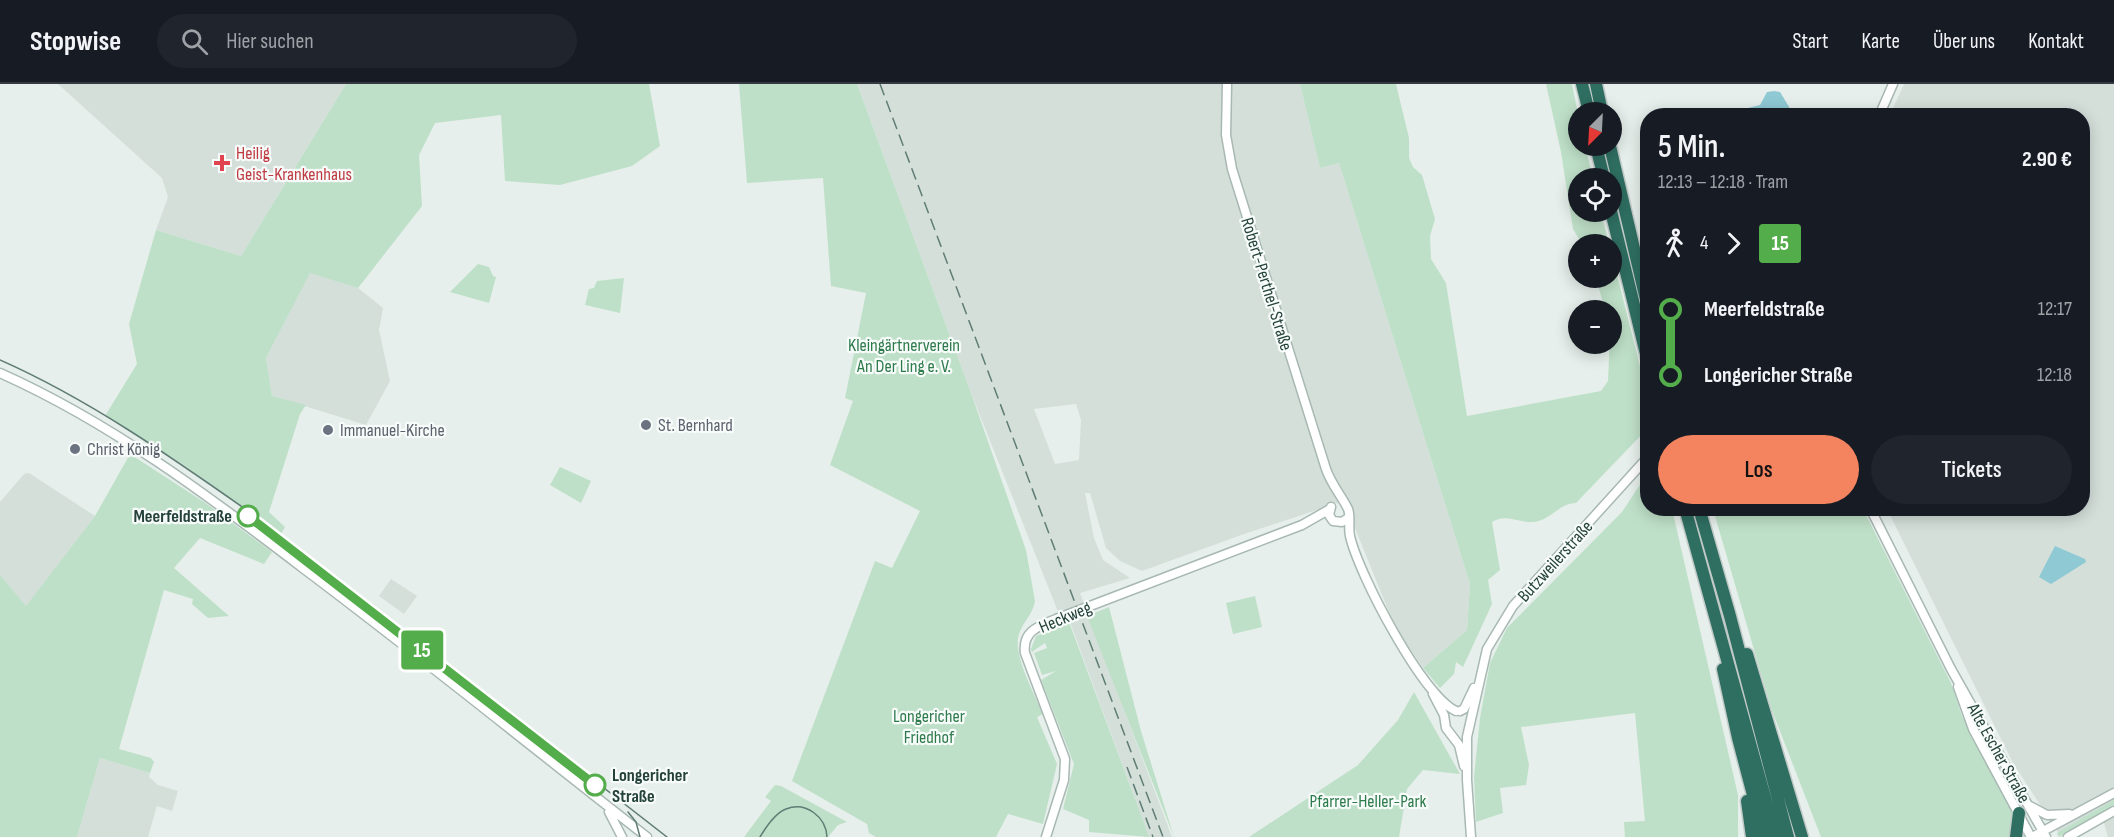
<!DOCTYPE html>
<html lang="de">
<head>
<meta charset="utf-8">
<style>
  body { margin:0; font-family:"Sofia Sans Condensed",sans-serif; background:#20242c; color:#f1f3f6; height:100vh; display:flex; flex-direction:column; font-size:22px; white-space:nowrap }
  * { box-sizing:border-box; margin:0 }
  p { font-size:20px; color:#9ea1a6 }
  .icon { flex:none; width:33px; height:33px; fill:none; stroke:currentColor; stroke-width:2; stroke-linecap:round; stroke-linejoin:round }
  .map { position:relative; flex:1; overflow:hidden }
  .details { position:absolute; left:1640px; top:24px; width:450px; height:408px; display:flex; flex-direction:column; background:#171b24; border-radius:24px; box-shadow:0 3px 15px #0003 }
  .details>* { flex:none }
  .badge { padding:0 12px; border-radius:4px; font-size:21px; line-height:39px }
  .needle { width:39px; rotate:204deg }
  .fabs { position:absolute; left:1568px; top:18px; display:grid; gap:12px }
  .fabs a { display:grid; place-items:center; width:54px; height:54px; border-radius:50%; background:#171b24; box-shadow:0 3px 15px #0003; font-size:30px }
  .map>.badge { position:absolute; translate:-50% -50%; box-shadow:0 0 0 3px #fff }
  .legs { display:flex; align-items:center; gap:9px; height:66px; padding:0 18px; font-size:20px }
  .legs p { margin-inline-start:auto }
  .overview { display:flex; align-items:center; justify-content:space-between; height:102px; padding:0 18px }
  h1 { font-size:33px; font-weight:600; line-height:45px }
  .cta { display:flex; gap:12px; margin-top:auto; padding:12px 18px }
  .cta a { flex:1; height:69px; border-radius:36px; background:#f4845f; color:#111; font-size:24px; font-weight:600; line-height:69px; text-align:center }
  .cta a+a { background:#20242c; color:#f1f3f6 }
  ul { padding:0 18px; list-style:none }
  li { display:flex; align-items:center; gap:21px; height:66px; font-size:22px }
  li i { display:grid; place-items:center; width:9px; height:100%; margin:0 8px; background:currentColor }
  li i::after { content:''; width:15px; height:15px; margin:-8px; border:4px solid; border-radius:50%; background:#171b24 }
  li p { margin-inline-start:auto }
  li:first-child i { background:linear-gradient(#0000 50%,currentColor 0) }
  li:last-child i { background:linear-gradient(currentColor 50%,#0000 0) }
  header { display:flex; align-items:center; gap:36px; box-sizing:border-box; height:84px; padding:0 30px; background:#171b24; border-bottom:2px solid #363941 }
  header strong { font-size:28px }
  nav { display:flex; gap:33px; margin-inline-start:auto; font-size:21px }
  .search { width:420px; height:54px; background:#20242c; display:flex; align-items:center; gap:15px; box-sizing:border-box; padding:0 21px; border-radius:33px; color:#9ea1a6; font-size:22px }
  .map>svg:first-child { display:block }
  .built { fill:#d4dfda; fill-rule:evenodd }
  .green { fill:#bfe0c8 }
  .water { fill:#8ec9d4 }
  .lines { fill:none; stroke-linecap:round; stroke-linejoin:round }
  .tertiary-casing { stroke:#a8b8b2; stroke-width:11 }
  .motorway-casing { stroke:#c2cac8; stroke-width:15 }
  .tertiary { stroke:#fff; stroke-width:8 }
  .motorway { stroke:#2f6f62; stroke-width:12 }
  .tram { stroke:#5f7d75; stroke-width:1.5 }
  .rail { stroke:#5f7d75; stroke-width:1.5; stroke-dasharray:12 6; stroke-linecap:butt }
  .line-1-casing { stroke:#fff; stroke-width:14 }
  .line-1 { stroke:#54ad4b; stroke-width:9 }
  .health-dot { fill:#e0444e; stroke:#f7fbf9; stroke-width:2 }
  .worship-dot { fill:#6b7280; stroke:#f7fbf9; stroke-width:2 }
  .stop-1-dot { fill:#fff; stroke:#54ad4b; stroke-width:3 }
  .labels { text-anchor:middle; stroke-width:4.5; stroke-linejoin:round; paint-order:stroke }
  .health-label { font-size:18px; fill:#be3a42; stroke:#f7fbf9; text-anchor:start }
  .street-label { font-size:18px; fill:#24423a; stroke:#f7fbf9 }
  .park-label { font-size:18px; fill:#2d7a4b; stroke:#f7fbf9 }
  .worship-label { font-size:18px; fill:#5b616d; stroke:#f7fbf9; text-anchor:start }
  .stop-label { font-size:18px; font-weight:bold; fill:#24423a; stroke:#f7fbf9; text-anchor:end }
</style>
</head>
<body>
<header>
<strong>Stopwise</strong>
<div class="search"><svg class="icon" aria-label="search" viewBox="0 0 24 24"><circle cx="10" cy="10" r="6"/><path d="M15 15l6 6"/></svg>Hier suchen</div>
<nav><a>Start</a><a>Karte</a><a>Über uns</a><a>Kontakt</a></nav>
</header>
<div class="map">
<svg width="2114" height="753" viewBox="0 0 2114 753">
  <rect width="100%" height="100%" fill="#e6efeb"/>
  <path class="built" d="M58 0H346L241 172 156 146 168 113 162 94Z
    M857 0H1300L1320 84 1339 79 1470 500 1467 546 1423 584 1395 543 1344 417 1244 450 1142 487 1120 477 1106 464 1090 409H1085L1094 454 1103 476 1130 494 1080 509 1172 753H1149L1070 538 1063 540 971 309ZM1076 320 1081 336 1079 376 1055 380 1034 325Z
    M1904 0H2114V753H2108L2104 739 2059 750 2013 679 1887 425 2082 424V32L1890 31Z
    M310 188 358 204 383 224 379 246 390 297 366 341 272 312 266 274Z
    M29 389 95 432 26 523 0 491V418L24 390Z
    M391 495 417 512 404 530 379 512Z
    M100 674 150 689 149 693 158 701 178 707 172 727 157 722 148 753H77Z"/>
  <path class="green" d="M346 0H649L660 62 632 82 560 101 505 97 501 31 435 39 419 71 422 122 358 204 310 189 266 274 272 312 306 321 300 330 269 428 285 443 281 450 181 379 105 332 137 280 129 240 156 146 241 172Z
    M739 0H857L971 309 1026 466 1035 517C1033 530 1023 538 1019 550 1012 570 1035 611 1043 630L1037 633 1057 680 1043 740 1008 730 996 753H876L869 749 867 740 792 697 875 477 892 484 920 427 830 381 853 317 845 314 866 209 831 202 823 94 747 99Z
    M1300 0H1396L1409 54V74L1413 83 1422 91 1435 135 1430 152 1431 175 1446 199 1467 332 1601 307 1608 297 1611 226H1605L1596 194H1611V167L1647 310V345L1576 419C1559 419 1550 437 1533 438 1518 439 1507 429 1492 438L1500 486 1488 496 1492 520 1463 583 1456 578 1454 590 1440 604 1423 584 1467 546 1470 500 1339 79 1320 84Z
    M1546 0H1572L1578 30V62H1585L1593 94H1578V128H1601L1609 160H1582L1573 145 1561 68Z
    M478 180 489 183 493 192 496 193 489 219 450 208Z
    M624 194 620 229 585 221 589 205 594 204 597 197Z
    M130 370 204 418 272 468 264 480 200 454 174 484 229 532 208 534 192 520 193 515 164 506 119 665 151 674 154 678 150 689 100 674 77 753H0V491L26 522 95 432Z
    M560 383 591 397 581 419 550 401Z
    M1647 390V424L1672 425 1738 711V753H1625L1624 738 1645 737 1635 629 1521 643 1529 681 1526 701 1500 704 1503 729 1476 738 1474 693 1480 634 1490 579 1507 544 1622 428Z
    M1713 425H1863L1951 599 1962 632 2014 731V746L2009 753H1821L1771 624Z
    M1255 512 1262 543 1233 550 1226 519Z
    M1109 523 1141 647 1174 753 1087 532Z
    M1069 538 1144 739 1149 753 1089 748V736L1063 725 1074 680 1041 596 1056 587 1042 591 1034 569 1047 564 1045 559 1032 568 1038 588 1031 565 1036 552Z
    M1414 608 1460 690 1423 686 1407 705 1399 753H1249L1358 681 1398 636Z
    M775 701 781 702 847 738 838 741 828 753H744L771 717 765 713Z
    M2114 716V723L2059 753 2057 749Z"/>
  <path class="water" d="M1774 7 1780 8 1794 31H1730L1736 27 1760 21 1767 8Z
    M2055 462 2085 475 2086 478 2051 500 2039 493Z"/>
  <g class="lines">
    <defs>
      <path id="tertiary" d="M1227 0 1226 51 1232 85 1326 385C1331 400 1341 411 1348 425 1351 432 1348 444 1350 452 1358 489 1423 613 1456 627
        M1879 32 1893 0
        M0 289C110 338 209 412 304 485 420 572 533 664 647 753
        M1331 423 1329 431 1333 437 1342 438 1348 434
        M1870 424 1951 585 2046 753
        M1958 603 1973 645 2031 753
        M1433 610 1444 631 1446 644 1459 661 1464 682
        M1460 627 1464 625 1474 604
        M2030 722 2047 731 2069 730
        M609 728 622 753
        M1046 753 1064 696 1065 675 1025 569C1022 547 1039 542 1056 535L1302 441 1330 425
        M1471 753 1467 696V653L1487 565 1513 522 1647 374
        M2032 753 2114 709
        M2068 753 2114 727"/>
      <path id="motorway" d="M1582 0 1589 28
        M1596 0 1602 28
        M1596 62 1604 94
        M1610 62 1647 220
        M1611 127 1647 274
        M1685 424 1776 753
        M1699 424 1730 532 1788 753
        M1747 570 1802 753
        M1723 585 1738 654 1764 753
        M1747 717 1752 753
        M2016 753 2019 729"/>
    </defs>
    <use href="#tertiary" class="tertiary-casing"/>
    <use href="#motorway" class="motorway-casing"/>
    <use href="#tertiary" class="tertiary"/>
    <use href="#motorway" class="motorway"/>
    <path class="tram" d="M0 276C88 315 170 372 248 427L667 753
      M628 728 636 738 640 753
      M760 753C766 743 775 729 786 725 806 717 826 733 827 753"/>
    <path class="rail" d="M880 0 1163 753
      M1127 683 1153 753"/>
  </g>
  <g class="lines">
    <defs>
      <path id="line-1" d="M248 432 595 701"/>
    </defs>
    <use href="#line-1" class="line-1-casing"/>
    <use href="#line-1" class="line-1"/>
  </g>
  <path class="health-dot" d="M219 70h6v6h6v6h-6v6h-6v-6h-6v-6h6z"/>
  <g class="worship-dot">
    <circle cx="646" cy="341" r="6"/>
    <circle cx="328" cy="346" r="6"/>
    <circle cx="75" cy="365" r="6"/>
  </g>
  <g class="stop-1-dot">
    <circle cx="248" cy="432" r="10"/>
    <circle cx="595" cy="701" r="10"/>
  </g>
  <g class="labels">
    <g class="health-label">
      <text x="236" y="75">Heilig<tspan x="236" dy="21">Geist-Krankenhaus</tspan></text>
    </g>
    <g class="street-label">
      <text transform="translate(1267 200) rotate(73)" y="6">Robert-Perthel-Straße</text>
      <text transform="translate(1555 477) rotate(-48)" y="6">Butzweilerstraße</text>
      <text transform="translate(1065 533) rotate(-23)" y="6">Heckweg</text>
      <text transform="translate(1999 669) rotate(61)" y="6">Alte Escher Straße</text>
    </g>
    <g class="park-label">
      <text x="904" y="267">Kleingärtnerverein<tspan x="904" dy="21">An Der Ling e. V.</tspan></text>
      <text x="929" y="638">Longericher<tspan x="929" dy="21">Friedhof</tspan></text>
      <text x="1368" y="723">Pfarrer-Heller-Park</text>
    </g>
    <g class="worship-label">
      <text x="658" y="347">St. Bernhard</text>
      <text x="340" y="352">Immanuel-Kirche</text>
      <text x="87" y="371">Christ König</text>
    </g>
    <g class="stop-label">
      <text x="232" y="438">Meerfeldstraße</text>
      <text x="612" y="697" text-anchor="start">Longericher<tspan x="612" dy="21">Straße</tspan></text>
    </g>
  </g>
</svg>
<div class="fabs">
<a><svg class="needle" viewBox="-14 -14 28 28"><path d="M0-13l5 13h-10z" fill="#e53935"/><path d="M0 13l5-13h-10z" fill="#9ea1a6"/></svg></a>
<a><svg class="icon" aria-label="locate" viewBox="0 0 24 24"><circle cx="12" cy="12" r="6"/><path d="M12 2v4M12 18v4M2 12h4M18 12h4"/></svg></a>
<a>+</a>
<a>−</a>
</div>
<b class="badge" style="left:422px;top:566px;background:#54ad4b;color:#fff">15</b>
<section class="details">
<div class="overview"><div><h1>5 Min.</h1><p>12:13 – 12:18 · Tram</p></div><b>2.90 €</b></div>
<div class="legs"><svg class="icon" aria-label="walk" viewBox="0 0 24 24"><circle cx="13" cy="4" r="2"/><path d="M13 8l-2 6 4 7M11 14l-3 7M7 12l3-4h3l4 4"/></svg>4<svg class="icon" aria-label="forward" viewBox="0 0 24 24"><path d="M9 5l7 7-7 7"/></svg><b class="badge" style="background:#54ad4b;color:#fff">15</b></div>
<ul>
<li><i style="color:#54ad4b"></i><b>Meerfeldstraße</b><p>12:17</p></li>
<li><i style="color:#54ad4b"></i><b>Longericher Straße</b><p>12:18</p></li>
</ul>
<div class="cta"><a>Los</a><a>Tickets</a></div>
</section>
</div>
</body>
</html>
